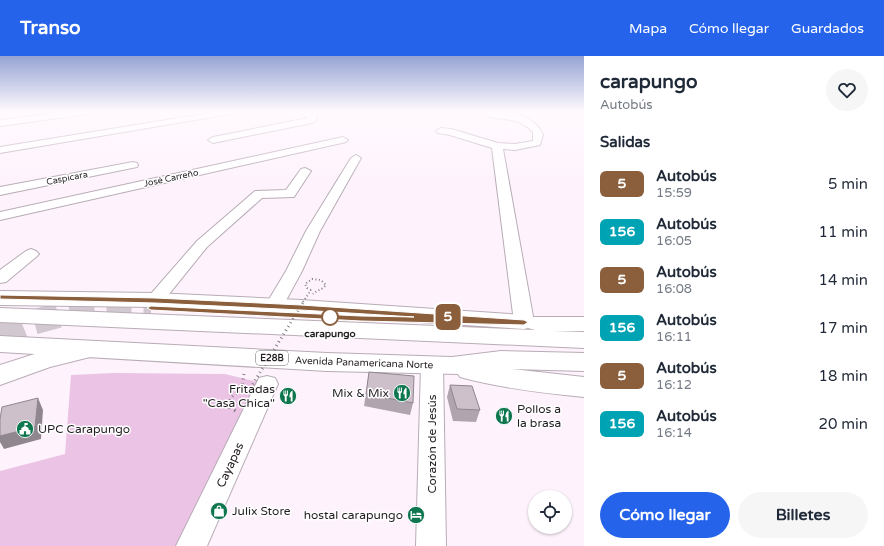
<!DOCTYPE html>
<html lang="es">
<head>
<meta charset="utf-8">
<style>
  body { margin:0; font-family:"Varela Round",sans-serif; background:#f6f6f7; color:#1f2937; height:100vh; display:flex; flex-direction:column; font-size:15px; white-space:nowrap }
  * { box-sizing:border-box; margin:0 }
  p { font-size:13px; color:#747a83 }
  .icon { flex:none; width:22px; height:22px; fill:none; stroke:currentColor; stroke-width:2; stroke-linecap:round; stroke-linejoin:round }
  .map { position:relative; flex:1; overflow:hidden }
  .side { display:flex; flex-direction:column; background:#fff; width:300px }
  .side>* { flex:none }
  .badge { padding:0 8px; border-radius:6px; font-size:14px; line-height:26px }
  .fabs { position:absolute; left:528px; top:434px; display:grid; gap:8px }
  .fabs a { display:grid; place-items:center; width:44px; height:44px; border-radius:50%; background:#fff; box-shadow:0 1px 3px #0004; font-size:20px }
  .map>.badge { position:absolute; translate:-50% -50%; box-shadow:0 0 0 2px #fff }
  h2 { padding:0 16px; font-size:15px; line-height:36px }
  .round { display:grid; place-items:center; flex:none; width:42px; height:42px; border-radius:21px; background:#f6f6f7 }
  .summary { display:flex; align-items:center; justify-content:space-between; height:68px; padding:0 16px }
  h1 { font-size:19px; font-weight:700; line-height:30px }
  .primary-button { display:flex; gap:8px; margin-top:auto; padding:8px 16px }
  .primary-button a { flex:1; height:46px; border-radius:24px; background:#2563eb; color:#fff; font-size:16px; font-weight:700; line-height:46px; text-align:center }
  .primary-button a+a { background:#f6f6f7; color:#1f2937 }
  ul { padding:0; list-style:none }
  li { display:flex; align-items:center; gap:12px; height:48px; padding:0 16px }
  li div { flex:1 }
  li b { display:block; font-size:15px }
  li em { font-style:normal }
  li .badge { min-width:44px; font-weight:700; text-align:center }
  header { display:flex; align-items:center; gap:24px; box-sizing:border-box; height:56px; padding:0 20px; background:#2563eb; color:#fff }
  header strong { font-size:19px }
  nav { display:flex; gap:22px; margin-inline-start:auto; font-size:14px }
  main { display:flex; flex:1; min-height:0 }
  .map>svg:first-child { display:block }
  .green { fill:#ebc4e5 }
  .lines { fill:none; stroke-linecap:round; stroke-linejoin:round }
  .highway-tunnel { stroke:#d2c8d0; stroke-width:25; stroke-dasharray:25 12; stroke-linecap:butt }
  .minor-casing { stroke:#b8acb6; stroke-width:2 }
  .major-casing { stroke:#b8acb6; stroke-width:2 }
  .highway-casing { stroke:#b8acb6; stroke-width:2 }
  .path-far2 { stroke:#867f85; stroke-width:2; stroke-dasharray:1 2.5; stroke-linecap:butt }
  .path-far1 { stroke:#867f85; stroke-width:3; stroke-dasharray:1 3.5; stroke-linecap:butt }
  .path { stroke:#867f85; stroke-width:3.5; stroke-dasharray:1.5 4.5; stroke-linecap:butt }
  .minor { fill:#fff; fill-rule:evenodd }
  .major { fill:#fff; fill-rule:evenodd }
  .highway { fill:#fff; fill-rule:evenodd }
  .path-bridge-far1 { stroke:#867f85; stroke-width:2; stroke-dasharray:1 2.5; stroke-linecap:butt }
  .path-bridge { stroke:#867f85; stroke-width:3; stroke-dasharray:1 3.5; stroke-linecap:butt }
  .wall { fill:#b0a5af }
  .shaded-wall { fill:#90868e }
  .building { fill:#cdc0cb; stroke:#90868e }
  .line { fill:#8b5e3c; stroke:#fff }
  .stop-dot { fill:#fff; stroke:#8b5e3c; stroke-width:2 }
  .labels { text-anchor:middle; stroke-width:3; stroke-linejoin:round; paint-order:stroke }
  .far-street-label { font-size:9px; fill:#231e22; stroke:#fff }
  .shield { fill:#fff; stroke:#656264; stroke-width:1 }
  .shield-label { font-size:9px; font-weight:bold; fill:#231e22 }
  .stop-label { font-size:10px; font-weight:bold; fill:#231e22; stroke:#fff }
  .street-label { font-size:10px; fill:#231e22; stroke:#fff }
  .near-poi-label { font-size:12px; fill:#231e22; stroke:#fff; text-anchor:end }
  .near-street-label { font-size:12px; fill:#231e22; stroke:#fff }
</style>
</head>
<body>
<header>
<strong>Transo</strong>
<nav><a>Mapa</a><a>Cómo llegar</a><a>Guardados</a></nav>
</header>
<main>
<div class="map">
<svg width="584" height="490" viewBox="0 0 584 490">
  <rect width="100%" height="100%" fill="#fef3fc"/>
  <path class="green" d="M113 317 225 318 267 328 246 375 176 490H0V415L65 398 71 319Z"/>
  <g class="lines">
    <path class="highway-tunnel" d="M0 280 34 266 82 253 151 252"/>
    <defs>
      <path id="minor" d="M69 56H92L88 58 0 70V64Z
        M216 56H234L230 58 0 97V91Z
        M300 56H310L316 58V64L312 67 213 87 208 84 213 81 308 62Z
        M489 57C507 53 536 60 543 79L540 89 515 94 503 93 534 266 531 270 524 272 517 270 514 266 492 92 450 79 438 77 436 75 441 72 451 73 498 87 515 88 533 85V76C517 60 508 65 489 61L488 59Z
        M343 81 348 84 346 86 0 164V156Z
        M356 99 361 102 320 175 302 215 283 250 280 254 274 255 268 254 265 250 286 215 306 175 351 102Z
        M133 106 137 107 138 109 137 111 0 139V131Z
        M305 112 311 115 294 141 262 142 207 191 161 248 155 249 149 248 146 244 149 240 197 185 255 135 286 134 301 113Z
        M31 193 36 195 39 198 36 201 6 226 0 227V214L26 195Z
        M432 302 440 304 443 309 446 490H416L421 309 424 304Z
        M267 320 275 322 278 328 207 490H176L256 328 259 322Z"/>
      <path id="major" d="M89 285 98 287 102 293 98 299 50 311 0 329V309L44 295Z"/>
      <path id="highway" d="M0 235 155 237 301 244 524 259 532 261H584V275H552L584 276V292L0 266V252L535 274 528 272 524 273 301 258 155 251 0 249Z
        M0 280 327 297 452 301 501 295 584 297V315L512 313 584 321V341C542 337 500 332 460 321L458 318 327 315 0 296Z"/>
    </defs>
    <use href="#minor" class="minor-casing"/>
    <use href="#major" class="major-casing"/>
    <use href="#highway" class="highway-casing"/>
    <path class="path-far2" d="M311 234 307 232 305 228 312 223 321 224 326 229C322 234 317 234 313 238"/>
    <path class="path-far1" d="M231 352 229 351C229 342 233 338 241 336L244 318"/>
    <path class="path" d="M229 351 236 355"/>
    <use href="#minor" class="minor"/>
    <use href="#major" class="major"/>
    <use href="#highway" class="highway"/>
    <path class="path-bridge-far1" d="M303 246 311 234"/>
    <path class="path-bridge" d="M248 336 304 245"/>
  </g>
  <path class="wall" d="M369 316 413 347 410 359 364 350Z
    M450 329 480 354 476 366 453 365 447 341Z"/>
  <path class="shaded-wall" d="M38 342 43 354 41 383 4 393 0 386V380Z"/>
  <path class="building" d="M369 316 414 320 413 347 366 338Z
    M450 329 472 330 480 354 457 353Z
    M38 342 35 371 0 380V363L2 351Z"/>
  <linearGradient id="sky" x2="0" y2="1"><stop stop-color="#96a3d3"/><stop offset="0.45" stop-color="#fffafe"/><stop offset="1" stop-color="#fffafe" stop-opacity="0"/></linearGradient>
  <rect width="584" height="124" fill="url(#sky)"/>
  <path class="line" d="M0 239 155 242 301 249 524 264 528 266 524 269 361 265 151 254 147 252 151 250 361 260 414 261 301 254 155 247 0 243Z"/>
  <defs>
    <symbol id="restaurant-disc" viewBox="-11 -11 22 22"><circle r="9.5" fill="#0f7750" stroke="#fff"/><path d="M-5-6h1v4h1v-4h1v4h1v-4h1v5L-1.5 .5V6h-2V.5L-5-1ZM5-6V6H3V1.5H1.5Q1.5-4 5-6Z" fill="#fff"/></symbol>
    <symbol id="civic-disc" viewBox="-11 -11 22 22"><circle r="9.5" fill="#0f7750" stroke="#fff"/><path d="M-.6-6.5H3V-4.5H.6V-3L4-1V1h2V6H-6V1h2V-1L-.6-3ZM-1.2 2.5V6h2.4V2.5Z" fill="#fff"/></symbol>
    <symbol id="shop-disc" viewBox="-11 -11 22 22"><circle r="9.5" fill="#0f7750" stroke="#fff"/><path d="M-5-2.5h2.3a2.7 3.5 0 0 1 5.4 0H5L5.5 6h-11ZM-1.5-2.5h3a1.5 2.3 0 0 0-3 0Z" fill="#fff"/></symbol>
    <symbol id="hotel-disc" viewBox="-11 -11 22 22"><circle r="9.5" fill="#0f7750" stroke="#fff"/><path d="M-6-4.5h1.5V1H6V5H4.5V3h-9V5H-6ZM-4 0a1.8 1.8 0 1 1 3.6 0ZM.5 0V-2.5h3Q6-2.5 6 0Z" fill="#fff"/></symbol>
  </defs>
  <g fill-rule="evenodd">
    <use href="#restaurant-disc" x="392" y="327" width="20" height="20"/>
    <use href="#restaurant-disc" x="278" y="330" width="20" height="20"/>
    <use href="#restaurant-disc" x="494" y="350" width="20" height="20"/>
    <use href="#civic-disc" x="15" y="363" width="20" height="20"/>
    <use href="#shop-disc" x="209" y="445" width="20" height="20"/>
    <use href="#hotel-disc" x="406" y="449" width="20" height="20"/>
  </g>
  <circle class="stop-dot" cx="330" cy="261" r="8"/>
  <g class="labels">
    <g class="far-street-label">
      <text transform="translate(67 122) rotate(-11)" y="3">Caspicara</text>
      <text transform="translate(171 122) rotate(-12)" y="3">José Carreño</text>
    </g>
    <rect class="shield" x="256" y="295" width="32" height="14" rx="3"/>
    <g class="shield-label">
      <text x="272" y="305">E28B</text>
    </g>
    <g class="stop-label">
      <text x="330" y="281">carapungo</text>
    </g>
    <g class="street-label">
      <text transform="translate(364 306) rotate(2)" y="4">Avenida Panamericana Norte</text>
    </g>
    <g class="near-poi-label">
      <text x="275" y="337">Fritadas<tspan x="275" dy="14">"Casa Chica"</tspan></text>
      <text x="389" y="341">Mix &amp; Mix</text>
      <text x="517" y="357" text-anchor="start">Pollos a<tspan x="517" dy="14">la brasa</tspan></text>
      <text x="38" y="377" text-anchor="start">UPC Carapungo</text>
      <text x="232" y="459" text-anchor="start">Julix Store</text>
      <text x="403" y="463">hostal carapungo</text>
    </g>
    <g class="near-street-label">
      <text transform="translate(432 388) rotate(-90)" y="4">Corazón de Jesús</text>
      <text transform="translate(230 409) rotate(-65)" y="4">Cayapas</text>
    </g>
  </g>
</svg>
<div class="fabs">
<a><svg class="icon" aria-label="locate" viewBox="0 0 24 24"><circle cx="12" cy="12" r="6"/><path d="M12 2v4M12 18v4M2 12h4M18 12h4"/></svg></a>
</div>
<b class="badge" style="left:448px;top:261px;background:#8b5e3c;color:#fff">5</b>
</div>
<section class="side">
<div class="summary"><div><h1>carapungo</h1><p>Autobús</p></div><a class="round"><svg class="icon" aria-label="heart" viewBox="0 0 24 24"><path d="M12 20l-8-8c-3-5 5-10 8-4 3-6 11-1 8 4z"/></svg></a></div>
<h2>Salidas</h2>
<ul>
<li><span class="badge" style="background:#8b5e3c;color:#fff">5</span><div><b>Autobús</b><p>15:59</p></div><em>5 min</em></li>
<li><span class="badge" style="background:#00a3b4;color:#fff">156</span><div><b>Autobús</b><p>16:05</p></div><em>11 min</em></li>
<li><span class="badge" style="background:#8b5e3c;color:#fff">5</span><div><b>Autobús</b><p>16:08</p></div><em>14 min</em></li>
<li><span class="badge" style="background:#00a3b4;color:#fff">156</span><div><b>Autobús</b><p>16:11</p></div><em>17 min</em></li>
<li><span class="badge" style="background:#8b5e3c;color:#fff">5</span><div><b>Autobús</b><p>16:12</p></div><em>18 min</em></li>
<li><span class="badge" style="background:#00a3b4;color:#fff">156</span><div><b>Autobús</b><p>16:14</p></div><em>20 min</em></li>
</ul>
<div class="primary-button"><a>Cómo llegar</a><a>Billetes</a></div>
</section>
</main>
</body>
</html>
